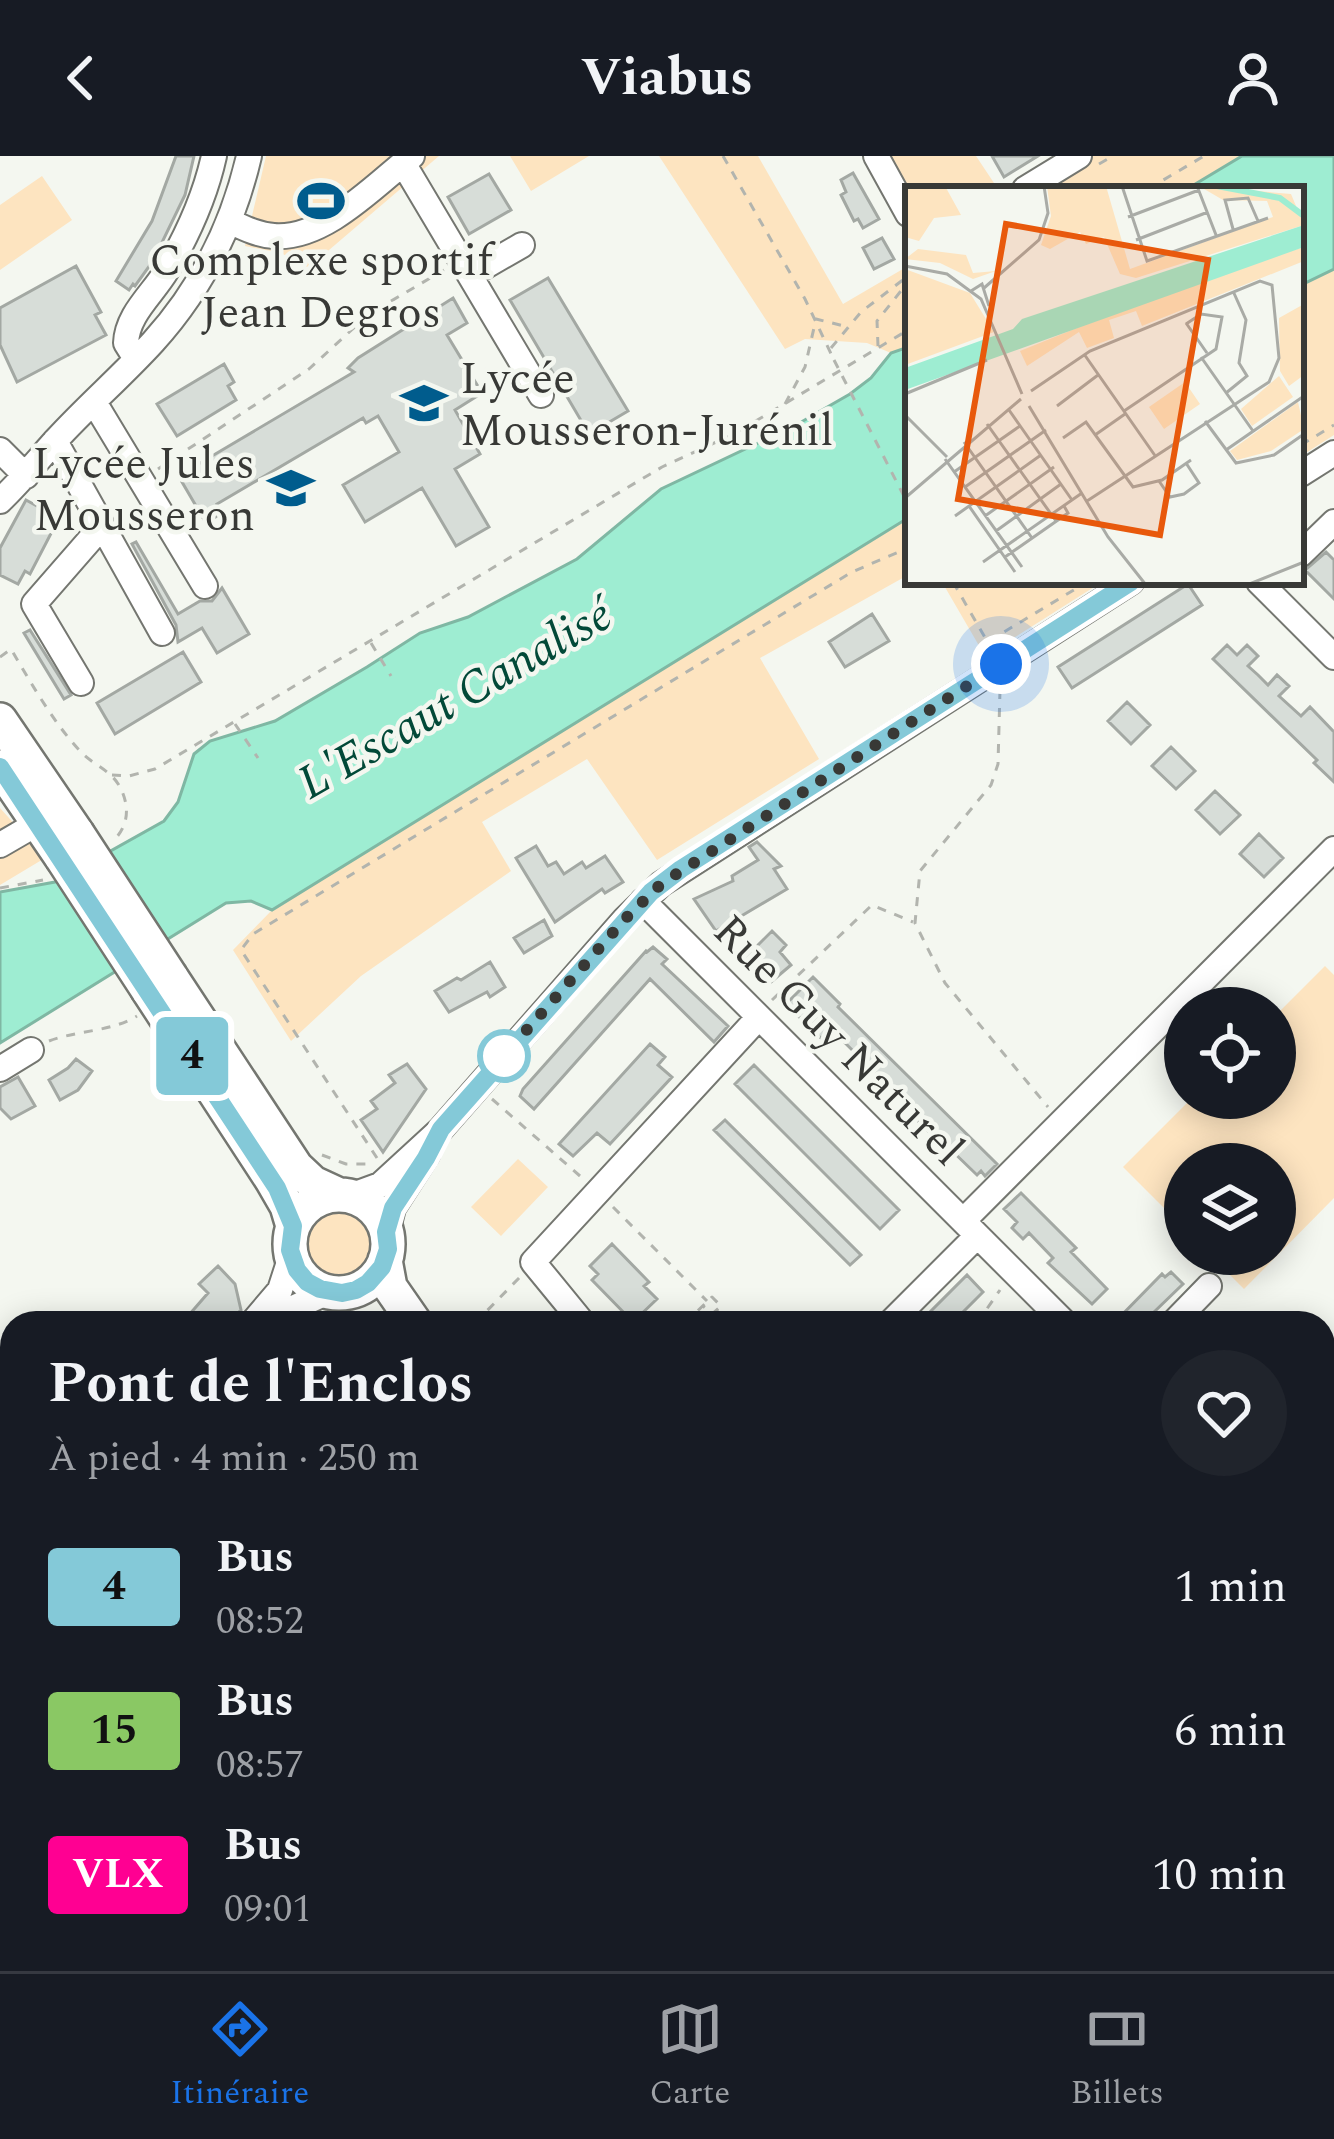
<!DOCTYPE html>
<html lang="fr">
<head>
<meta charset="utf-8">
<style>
  body { margin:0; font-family:Spectral,serif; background:#20242c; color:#f1f3f6; height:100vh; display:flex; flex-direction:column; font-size:45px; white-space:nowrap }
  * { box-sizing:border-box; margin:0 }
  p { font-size:39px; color:#9ea1a6 }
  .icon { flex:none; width:66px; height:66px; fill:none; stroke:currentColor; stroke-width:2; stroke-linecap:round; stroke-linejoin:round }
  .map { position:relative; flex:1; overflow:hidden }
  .drawer { position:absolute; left:0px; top:1155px; width:1335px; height:660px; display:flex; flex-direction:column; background:#171b24; border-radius:36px 36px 0 0; box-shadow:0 6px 30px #0003 }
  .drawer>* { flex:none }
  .badge { padding:0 24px; border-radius:9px; font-size:42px; line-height:78px }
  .fabs { position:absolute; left:1164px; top:831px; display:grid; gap:24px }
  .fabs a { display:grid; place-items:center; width:132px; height:132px; border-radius:50%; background:#171b24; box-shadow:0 6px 30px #0003; font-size:60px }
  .you { position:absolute; width:60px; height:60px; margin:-30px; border:9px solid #fff; border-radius:50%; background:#1a73e8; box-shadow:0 0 0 18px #1a73e833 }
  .map>.badge { position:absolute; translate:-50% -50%; box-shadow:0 0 0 6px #fff }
  .round { display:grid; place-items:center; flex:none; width:126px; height:126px; border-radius:63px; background:#20242c }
  .headline { display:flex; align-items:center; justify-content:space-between; height:204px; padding:0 48px }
  h1 { font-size:57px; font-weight:700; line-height:90px }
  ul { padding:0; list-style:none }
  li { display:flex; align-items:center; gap:36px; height:144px; padding:0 48px }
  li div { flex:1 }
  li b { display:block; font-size:45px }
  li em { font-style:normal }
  li .badge { min-width:132px; font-weight:700; text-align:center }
  header { display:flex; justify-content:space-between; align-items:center; height:156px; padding:0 48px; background:#171b24; font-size:54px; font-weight:700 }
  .tabs { display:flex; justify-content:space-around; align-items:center; height:168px; border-top:3px solid #363941; background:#171b24; font-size:33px; color:#9ea1a6 }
  .tabs a { display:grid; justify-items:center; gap:6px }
  .tabs .active { color:#1a73e8 }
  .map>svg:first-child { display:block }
  .green { fill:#fde4c0 }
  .water { fill:#9eedd2; stroke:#7fb7a3; stroke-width:3 }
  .building { fill:#d7ddd8; stroke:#a3a8a3; stroke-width:3 }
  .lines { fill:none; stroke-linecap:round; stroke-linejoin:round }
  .minor-casing { stroke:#747670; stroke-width:28 }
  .major-casing { stroke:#747670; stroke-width:38 }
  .path { stroke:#b2b4ae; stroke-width:3; stroke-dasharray:9 9; stroke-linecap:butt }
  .minor { stroke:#fff; stroke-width:24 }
  .major { stroke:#fff; stroke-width:33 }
  .major-bridge-casing { stroke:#747670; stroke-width:38; stroke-linecap:butt }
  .path-bridge { stroke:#b2b4ae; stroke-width:3; stroke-dasharray:9 9; stroke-linecap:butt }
  .major-bridge { stroke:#fff; stroke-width:33 }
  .line-casing { stroke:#fff; stroke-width:27 }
  .line { stroke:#84c9d8; stroke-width:18 }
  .walk { stroke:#383936; stroke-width:12; stroke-dasharray:0 21.6 }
  .stop-dot { fill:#fff; stroke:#84c9d8; stroke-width:6 }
  .labels { text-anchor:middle; stroke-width:9; stroke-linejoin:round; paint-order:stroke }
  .poi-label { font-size:45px; fill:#383936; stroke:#f4f7f0 }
  .street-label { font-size:45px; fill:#383936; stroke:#f4f7f0 }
  .water-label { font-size:48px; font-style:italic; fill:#024938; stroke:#f4f7f0 }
  .inset-river { fill:none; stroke:#9eedd2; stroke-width:6 }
  .inset-road { fill:none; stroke:#a9aba6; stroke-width:3 }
  .view { fill:#e8590c; fill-opacity:0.15; stroke:#e8590c; stroke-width:6 }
  .inset-edge { fill:none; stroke:#383936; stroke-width:6 }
</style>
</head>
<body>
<header><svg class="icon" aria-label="back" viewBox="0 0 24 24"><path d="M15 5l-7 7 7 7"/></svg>Viabus<svg class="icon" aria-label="person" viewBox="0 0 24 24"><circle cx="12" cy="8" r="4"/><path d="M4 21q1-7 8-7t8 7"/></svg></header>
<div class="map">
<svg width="1334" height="1815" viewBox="0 0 1334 1815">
  <rect width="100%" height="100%" fill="#f4f7f0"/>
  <path class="green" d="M266 0H439L308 112 281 97 245 90Z
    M510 0H589L531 35Z
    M659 0H758L843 148 908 110V191L891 197 867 187 805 183 785 193Z
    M891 0H976L994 27 985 33H910Z
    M1092 0H1242L1187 33H1037Z
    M42 20 72 64 0 114V49Z
    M1334 113V279L1301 300V129Z
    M908 362V419L760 502 819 603 657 704 587 603 482 666 511 715 361 820 291 885 233 794 272 754Z
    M942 426H1102L985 500Z
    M0 652 45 702 0 729Z
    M1325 810 1334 819V1042L1244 1133 1209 1098H1275V1008H1185V1073L1123 1011 1192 942H1275V860Z
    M518 1003 548 1031 501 1080 471 1051Z
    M305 1087a33 33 0 1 1 66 0a33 33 0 1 1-66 0Z
    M1334 1234V1390L1323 1400V1245Z
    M1334 1438V1583L1323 1569V1524L1330 1517 1323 1509V1449Z"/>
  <path class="water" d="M1242 0H1334V113L1301 129V33H1187Z
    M908 191V362L272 754 251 745 226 747 0 887V736L55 726 164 665 178 646 194 598 210 585 275 565 367 511 420 477 468 461 577 403 661 333 796 269 850 238 871 222 891 197Z"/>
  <path class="building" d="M176 0H194L185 39 153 105 135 130 133 128 129 134 116 125 152 65Z
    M992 0H1038L1004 21Z
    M853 17 879 63 863 72 858 63 854 65 841 39 846 36 841 24Z
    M489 18 511 54 469 78 448 41Z
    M882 82 894 103 874 113 863 92Z
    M76 110 101 156 95 159 106 179 17 226 0 189V152Z
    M548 122 628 255 589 278 510 144Z
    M453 142 467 167 447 179 482 237 455 254 480 298 455 313 489 371 456 390 422 332 365 366 343 329 399 296 378 260 366 267 363 262 217 348 222 357 206 367 182 326 198 317 195 310 354 216 348 212 358 202Z
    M224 208 234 226 228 230 236 244 177 280 157 248Z
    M26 344 59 362 30 418 25 415 18 428 0 419V392Z
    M136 386 178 458 200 445H212L222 432 249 478 217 497 202 472 178 486 176 469 132 388Z
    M1326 396 1334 404V443L1305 414Z
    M1188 428 1202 449 1072 532 1058 511Z
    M872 458 889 485 845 511 829 486Z
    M30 474 71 539 64 543 24 477Z
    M1227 489 1237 499 1247 489 1258 500 1248 510 1258 519 1268 529 1277 519 1289 530 1279 540 1301 560 1310 551 1334 576V626L1314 607 1317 604 1213 503Z
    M183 496 201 526 115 578 97 547Z
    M1127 546 1150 569 1131 588 1108 565Z
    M1171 591 1195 615 1176 633 1152 610Z
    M1215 635 1240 659 1220 678 1196 654Z
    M1259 678 1283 702 1264 721 1240 698Z
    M757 686 781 710 774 713 787 733 716 775 694 743 733 725 732 720 758 704 749 691Z
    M536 690 548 710 556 706 564 718 582 706 586 712 605 700 623 726 605 737 602 733 555 766 516 702Z
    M544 764 552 780 524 797 514 782Z
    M772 775 786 789 780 796 791 809 771 826 740 800 752 788 756 791Z
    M653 791 667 803 662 808 728 870 714 886 650 823 534 953 520 940 523 933 646 795 647 796Z
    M490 806 505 831 490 841 487 836 449 856 435 835 457 822 461 824Z
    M813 821 840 848 838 851 997 1008 985 1020 981 1015 977 1019 946 989 944 991 912 959 915 956 839 881 829 890 786 848Z
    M650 888 665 901 658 909 672 921 610 988 597 977 573 1000 559 988Z
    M76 903 92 915 78 934 60 944 49 924 68 912Z
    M407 908 426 933 383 996 361 964 377 953 371 945 395 927 389 919Z
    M754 909 899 1054 880 1073 735 928Z
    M18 921 35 950 11 963 0 952V931Z
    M725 964 861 1099 850 1109 714 974Z
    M1021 1037 1076 1092 1071 1096 1107 1133 1092 1148 1048 1107 1053 1102 1029 1077 1023 1083 1012 1072 1017 1066 1004 1053Z
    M612 1088 649 1126 644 1130 657 1143 633 1166 592 1124 598 1118 590 1110Z
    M218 1110 235 1128 241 1154 227 1167H182L208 1137 199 1128Z
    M1171 1116 1183 1128 1152 1158 1154 1160 1147 1167H1114L1162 1118 1165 1121Z
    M967 1119 983 1136 952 1167H919Z"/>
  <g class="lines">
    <defs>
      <path id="minor" d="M876 0 908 58
        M403 7 541 239
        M1025 33 1079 0
        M229 65C244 72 258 79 274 80 324 84 375 29 412 0
        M470 119 522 89
        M136 203 126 187C127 158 153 138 167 114 188 78 205 41 214 0
        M94 246 205 430
        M55 285 162 477
        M0 294 26 320
        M1301 318 1334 297
        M0 345C20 326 37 305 56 284 87 250 122 220 153 186 201 133 233 69 249 0
        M1301 398 1334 366
        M1259 426 1334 501
        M81 527 34 448 102 370
        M0 689 38 667
        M643 745 1065 1167
        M0 913 31 894
        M350 1040 380 1029 441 973 625 763 661 728 1131 426
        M963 1065 1334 693
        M387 1076 393 1052 427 999
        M263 1166 328 1136
        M252 1167 280 1134 291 1100
        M583 1167 533 1106 759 861
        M890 1167 977 1080
        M1173 1167 1209 1130
        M1323 1214 1334 1203
        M0 1405 12 1391
        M1323 1429 1334 1418
        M0 1467 12 1479
        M1323 1523 1334 1534
        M0 1591 12 1579
        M0 1697 12 1709
        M107 1803 119 1815
        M339 1803 351 1815
        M609 1803 622 1815
        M750 1803 762 1815
        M1001 1803 1038 1814 1034 1803
        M269 1815 280 1803
        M437 1815 449 1803
        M683 1815 695 1803"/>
      <path id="major" d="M0 564 77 677
        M0 611 62 702
        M171 821 296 1011 313 1027 339 1039
        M148 834 272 1024 287 1050 293 1070
        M290 1088a49 49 0 1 1 98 0a49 49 0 1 1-98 0Z
        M385 1104 390 1131 415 1167
        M934 1803 945 1815"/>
    </defs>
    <use href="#minor" class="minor-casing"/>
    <use href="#major" class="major-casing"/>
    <path class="path" d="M723 0 805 143 834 204
      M1099 8 1113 0
      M1148 33 1204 0
      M878 190 877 165 908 126
      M831 192 861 156 908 120
      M785 248 805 211 816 163 848 171
      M1301 289 1334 269
      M158 313 309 213 369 158 444 114
      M953 426 991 492
      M989 485 1087 426
      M371 487 391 520
      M0 501 11 493C31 527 53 566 80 595 94 610 112 614 121 633 130 652 128 670 114 684
      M1000 534 998 608 991 629 920 715 915 767 945 827 1048 951
      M235 568 258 602
      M112 619 129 620 155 613 662 311 734 278 908 174
      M0 732 43 724
      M772 844 872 749 913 766
      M49 885C78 874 111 876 137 860
      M492 943 580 1020
      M322 999 346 1008H370
      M377 1002 241 794 253 778 852 416 908 392
      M613 1051 707 1145
      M717 1155 728 1167
      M361 1167 371 1156
      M475 1167 520 1121
      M685 1167 712 1141 721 1150 712 1158 703 1150
      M977 1167 1000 1134"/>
    <use href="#minor" class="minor"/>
    <use href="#major" class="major"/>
    <defs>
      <path id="major-bridge" d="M77 677 171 821
        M62 702 148 834"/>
    </defs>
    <use href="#major-bridge" class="major-bridge-casing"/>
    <path class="path-bridge" d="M834 204 908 348"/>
    <use href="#major-bridge" class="major-bridge"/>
  </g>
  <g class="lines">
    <defs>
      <path id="line" d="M0 611 277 1032 293 1070 290 1094 297 1114 307 1126 320 1133 342 1137 356 1134 368 1127 382 1111 388 1093 386 1076 393 1052 426 1002 441 973 651 736 681 713 1131 426"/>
    </defs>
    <use href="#line" class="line-casing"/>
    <use href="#line" class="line"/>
    <path class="walk" d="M504 900 501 903 625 763 661 728 1001 508"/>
  </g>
  <defs>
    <symbol id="stadium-bare" viewBox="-9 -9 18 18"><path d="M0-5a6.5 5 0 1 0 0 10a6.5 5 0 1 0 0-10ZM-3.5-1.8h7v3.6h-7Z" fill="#005c8d" stroke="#f4f7f0" stroke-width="2.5" paint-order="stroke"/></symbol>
    <symbol id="school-bare" viewBox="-9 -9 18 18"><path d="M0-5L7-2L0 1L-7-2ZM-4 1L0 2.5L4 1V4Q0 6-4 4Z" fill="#005c8d" stroke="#f4f7f0" stroke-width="2.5" paint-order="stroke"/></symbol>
  </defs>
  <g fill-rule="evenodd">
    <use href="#stadium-bare" x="288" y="12" width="66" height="66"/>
    <use href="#school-bare" x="391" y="214" width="66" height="66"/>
    <use href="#school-bare" x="258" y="299" width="66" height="66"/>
  </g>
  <circle class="stop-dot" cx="504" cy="900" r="24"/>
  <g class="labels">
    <g class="poi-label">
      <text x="321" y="119">Complexe sportif<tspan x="321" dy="52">Jean Degros</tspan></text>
      <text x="460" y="237" text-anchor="start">Lycée<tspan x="460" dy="52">Mousseron-Jurénil</tspan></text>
      <text x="255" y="322" text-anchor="end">Lycée Jules<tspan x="255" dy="52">Mousseron</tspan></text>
    </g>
    <g class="street-label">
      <text transform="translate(840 883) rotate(45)" y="16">Rue Guy Naturel</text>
    </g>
    <g class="water-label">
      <text transform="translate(454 541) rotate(-30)" y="17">L'Escaut Canalisé</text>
    </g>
  </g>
  <g transform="translate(905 30)">
    <rect width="399" height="399" fill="#f4f7f0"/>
    <path d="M0 0H40L56 29 29 32 14 55 0 51ZM142 0H201L225 83 368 31 362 15 318 14 294 0 386 8 399 39 231 92 215 88 199 51 181 58 175 46 145 63 136 59 146 30ZM399 61V75L237 140 231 125 204 134 209 152 182 162 174 146 122 180 115 165 291 94ZM13 63 61 69 68 87 91 85 68 93 35 77 0 73ZM0 83 65 107 89 146 0 179ZM399 118V189L384 200 375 185 374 132ZM374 190 388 211 347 240 336 223ZM280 196 295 218 259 243 244 221ZM393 216 399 243 366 265 332 274 325 265Z" fill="#fde4c0"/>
    <path d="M399 39V61L0 204V182L108 143 117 133Z" fill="#9eedd2"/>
    <path class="inset-river" d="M312 0 375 12 399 30"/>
    <path class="inset-road" d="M217 0 242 75 363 32M292 0 311 49M223 31 294 4M328 43 320 14 343 12 353 35M231 54 303 26M0 80 42 88 76 113 117 208M79 102 134 54 143 27 139 0M66 105 77 98 84 120M281 137 302 167M179 168 251 271M296 171 348 245M126 205 185 165 355 95 367 99 374 172 364 196 182 315M321 207 342 190 334 177 341 134 328 105M0 208 82 174M124 220 203 351 241 399M152 220 193 189M104 224 167 314M219 225 311 163 317 131 296 128 281 138M0 229 42 271M300 235 331 277 369 269 399 248M82 238 151 335M190 249 220 228M158 252 181 236 228 301 257 294 286 274M59 256 127 352M321 264 399 210M40 273 117 381M49 286 115 240M254 295 265 311 279 308 294 297 281 277M60 301 141 244M0 312 116 213M64 320 110 386M50 330 136 269M80 330 149 281M91 345 156 298M100 371 163 327 159 320M78 376 177 307M342 399 399 376"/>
    <path class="view" d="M101 38 303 74 255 349 53 313Z"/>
    <rect width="399" height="399" class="inset-edge"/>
  </g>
</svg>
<div class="fabs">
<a><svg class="icon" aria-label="locate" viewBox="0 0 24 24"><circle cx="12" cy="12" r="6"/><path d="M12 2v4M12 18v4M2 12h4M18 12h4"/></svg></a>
<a><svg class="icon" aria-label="layers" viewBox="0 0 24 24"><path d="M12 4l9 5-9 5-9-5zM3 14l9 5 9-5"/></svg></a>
</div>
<div class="you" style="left:1001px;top:508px"></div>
<b class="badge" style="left:192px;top:900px;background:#84c9d8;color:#111">4</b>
<section class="drawer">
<div class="headline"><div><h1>Pont de l'Enclos</h1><p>À pied · 4 min · 250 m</p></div><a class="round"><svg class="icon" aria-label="heart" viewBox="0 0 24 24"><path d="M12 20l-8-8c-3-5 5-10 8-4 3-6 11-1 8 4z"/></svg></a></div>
<ul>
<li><span class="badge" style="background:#84c9d8;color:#111">4</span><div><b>Bus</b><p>08:52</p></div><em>1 min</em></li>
<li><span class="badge" style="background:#8ac864;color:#111">15</span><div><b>Bus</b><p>08:57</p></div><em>6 min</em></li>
<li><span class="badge" style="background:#ff0092;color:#fff">VLX</span><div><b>Bus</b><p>09:01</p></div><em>10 min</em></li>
</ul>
</section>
</div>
<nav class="tabs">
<a class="active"><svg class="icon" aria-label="directions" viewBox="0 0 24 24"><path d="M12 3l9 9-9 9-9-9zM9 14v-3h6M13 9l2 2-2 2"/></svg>Itinéraire</a>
<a><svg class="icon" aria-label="map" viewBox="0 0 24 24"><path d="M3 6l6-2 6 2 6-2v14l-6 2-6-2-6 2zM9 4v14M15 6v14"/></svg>Carte</a>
<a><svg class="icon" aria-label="tickets" viewBox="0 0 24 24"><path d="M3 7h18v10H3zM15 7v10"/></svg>Billets</a>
</nav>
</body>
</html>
